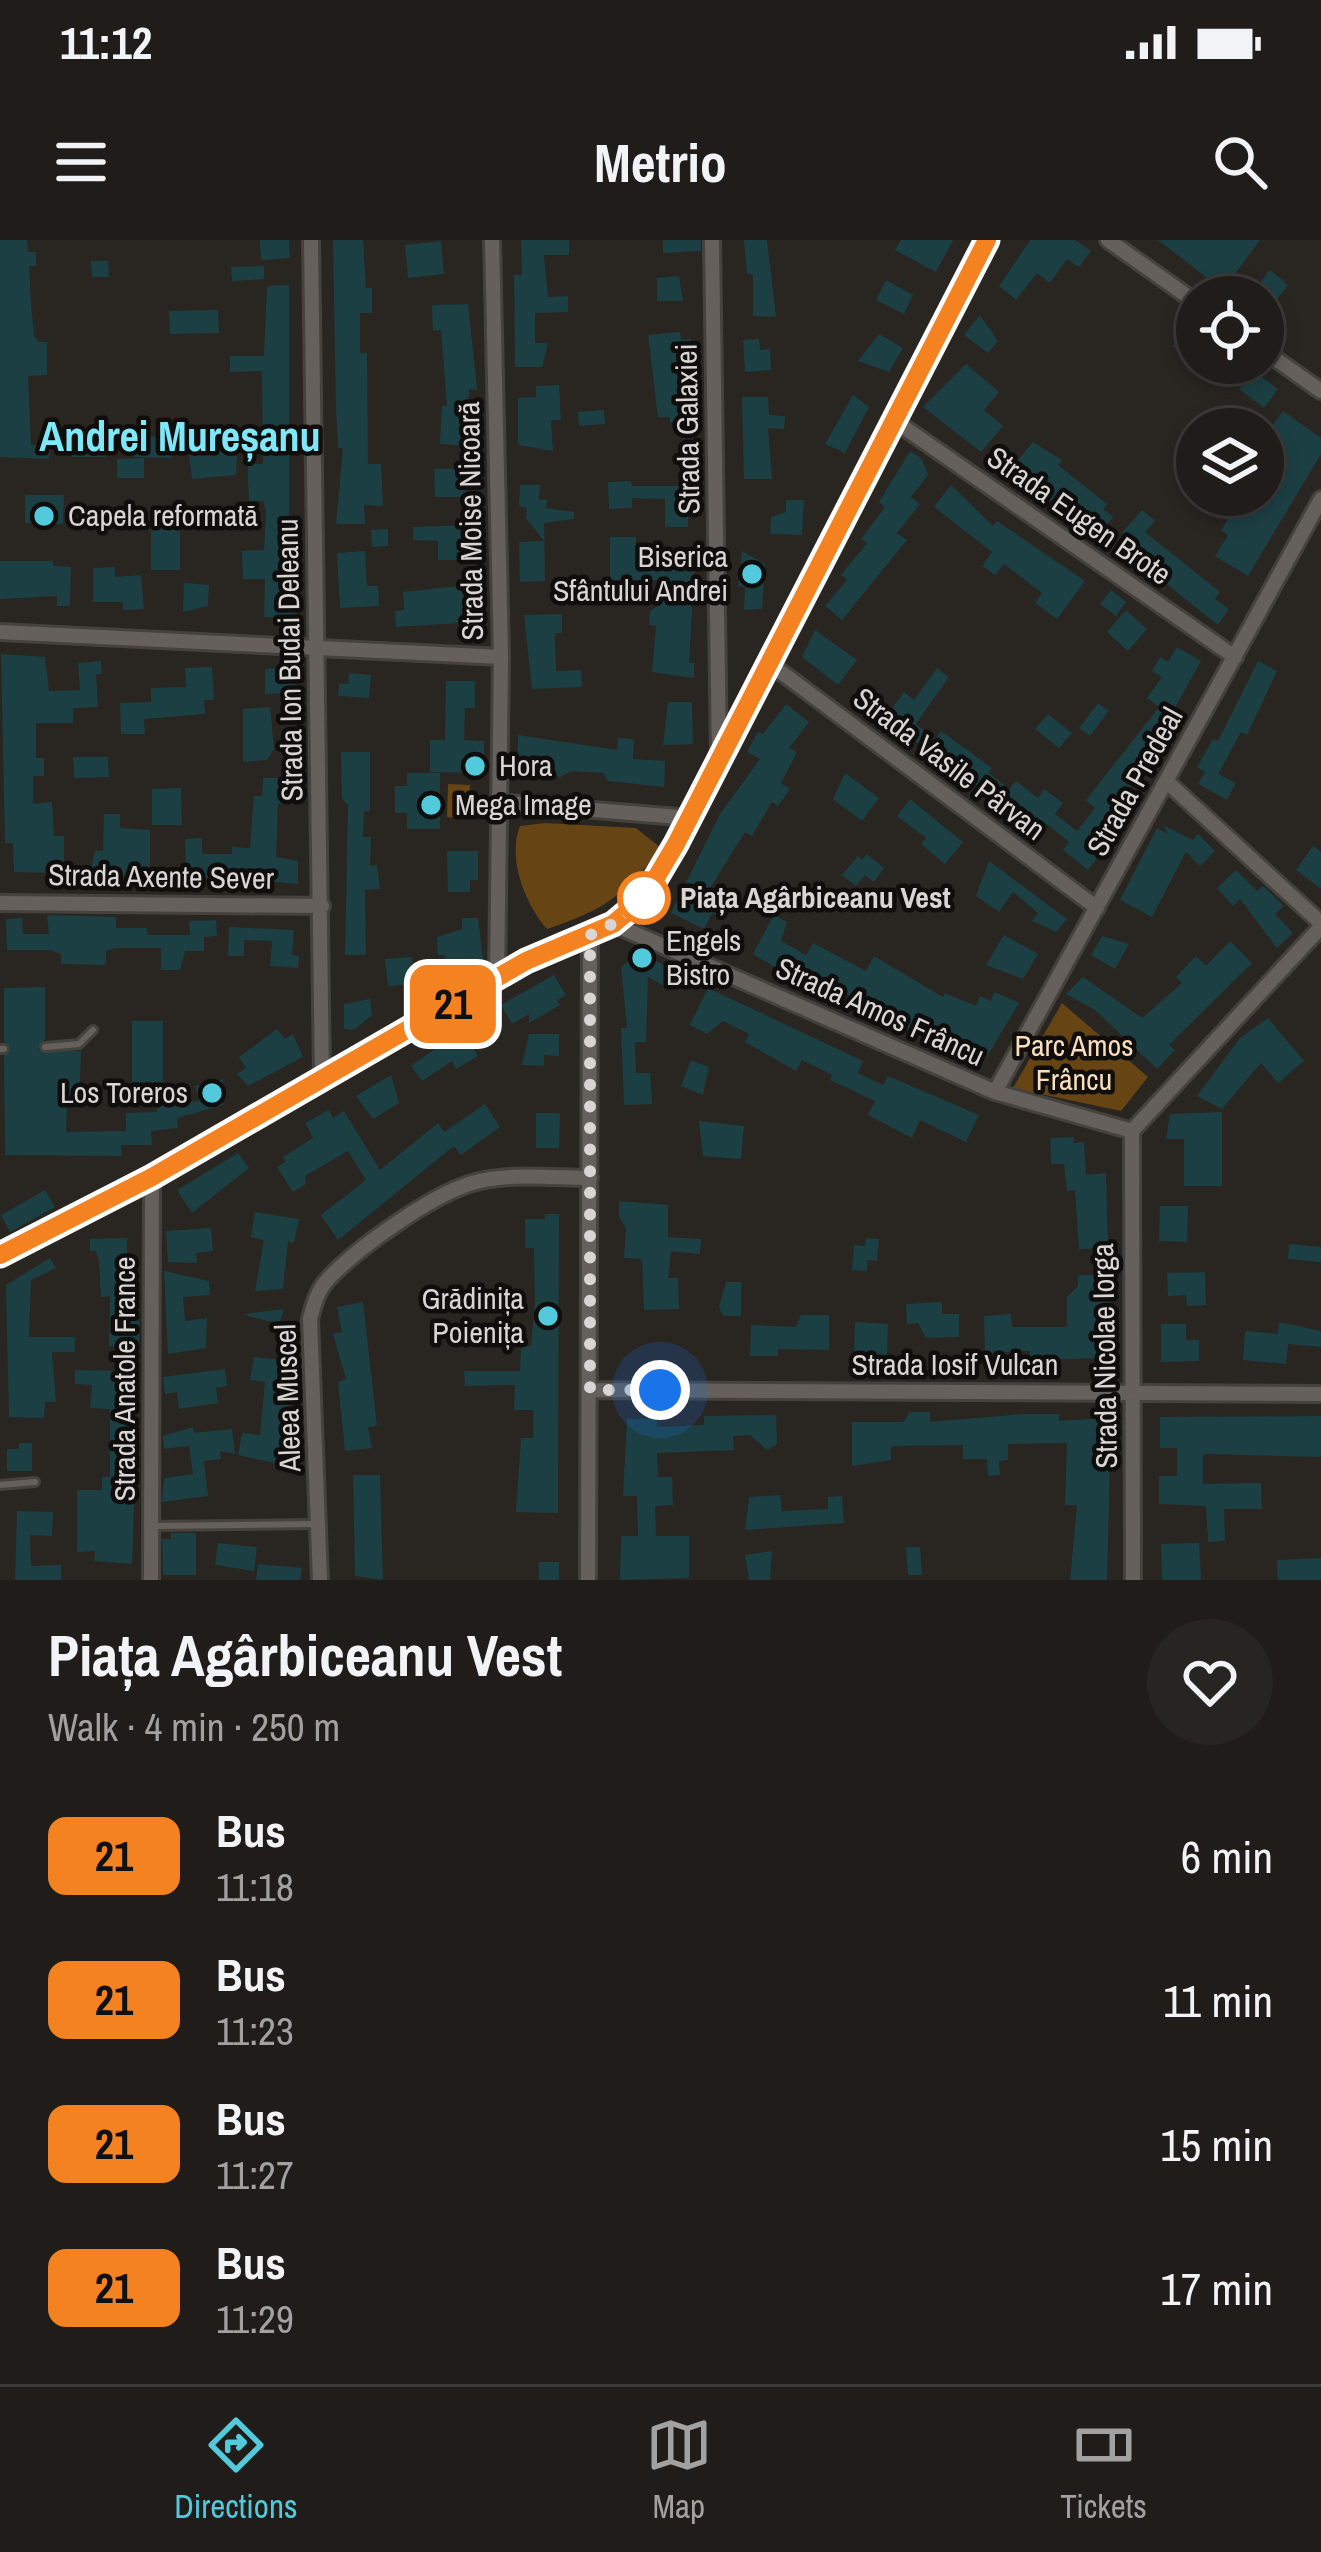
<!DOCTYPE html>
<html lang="en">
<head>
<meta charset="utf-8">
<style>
  body { margin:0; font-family:"Archivo Narrow",sans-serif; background:#272522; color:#f1f3f6; height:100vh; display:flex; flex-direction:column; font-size:45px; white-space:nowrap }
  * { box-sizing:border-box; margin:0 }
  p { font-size:39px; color:#a1a1a2 }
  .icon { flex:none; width:66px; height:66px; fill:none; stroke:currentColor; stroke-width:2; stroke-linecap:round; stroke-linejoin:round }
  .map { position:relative; height:1340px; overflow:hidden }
  .details { display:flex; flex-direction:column; background:#1f1c19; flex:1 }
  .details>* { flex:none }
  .badge { padding:0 24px; border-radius:18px; font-size:42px; line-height:78px }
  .tools { position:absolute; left:1176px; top:36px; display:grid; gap:24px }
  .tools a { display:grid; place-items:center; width:108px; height:108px; border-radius:50%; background:#1f1c19; box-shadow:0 6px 18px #0003,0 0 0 3px #3c3a38; font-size:60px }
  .you { position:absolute; width:60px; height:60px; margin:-30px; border:9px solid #fff; border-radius:50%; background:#1a73e8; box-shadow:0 0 0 18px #1a73e833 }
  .map>.badge { position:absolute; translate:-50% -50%; box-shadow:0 0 0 6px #fff }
  .round { display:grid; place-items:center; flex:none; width:126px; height:126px; border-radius:63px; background:#272522 }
  .headline { display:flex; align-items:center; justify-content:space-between; height:204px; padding:0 48px }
  h1 { font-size:57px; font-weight:700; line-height:90px }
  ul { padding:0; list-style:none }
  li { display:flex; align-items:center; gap:36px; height:144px; padding:0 48px }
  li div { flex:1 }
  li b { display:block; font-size:45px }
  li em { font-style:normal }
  li .badge { min-width:132px; font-weight:700; text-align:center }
  .status { display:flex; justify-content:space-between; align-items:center; height:84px; padding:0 60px; background:#1f1c19; direction:ltr }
  .status svg { height:33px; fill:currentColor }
  header { display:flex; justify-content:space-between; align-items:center; height:156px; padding:0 48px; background:#1f1c19; font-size:54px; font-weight:700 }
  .dock { display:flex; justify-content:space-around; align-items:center; height:168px; border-top:3px solid #3c3a38; background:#1f1c19; font-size:33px; color:#a1a1a2 }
  .dock a { display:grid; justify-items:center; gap:6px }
  .dock .current { color:#53cadc }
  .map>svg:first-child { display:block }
  .green { fill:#674414 }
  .building { fill:#1c3f44 }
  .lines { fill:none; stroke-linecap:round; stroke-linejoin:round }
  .lane-casing { stroke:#45423e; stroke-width:12 }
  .street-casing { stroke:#45423e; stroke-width:20 }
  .secondary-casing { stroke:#45423e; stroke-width:24 }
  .lane { stroke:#65605b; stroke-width:6 }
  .street { stroke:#65605b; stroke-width:14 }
  .secondary { stroke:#65605b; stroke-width:18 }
  .line-casing { stroke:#fff; stroke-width:27 }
  .line { stroke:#f58220; stroke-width:18 }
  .walk { stroke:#d8d5d2; stroke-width:12; stroke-dasharray:0 21.6 }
  .poi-dot { fill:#53cadc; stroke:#100e0c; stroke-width:4.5 }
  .stop-dot { fill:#fff; stroke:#f58220; stroke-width:6 }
  .labels { text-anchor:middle; stroke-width:9; stroke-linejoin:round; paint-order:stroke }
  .street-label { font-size:30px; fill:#d8d5d2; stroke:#100e0c }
  .poi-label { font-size:30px; fill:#d8d5d2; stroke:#100e0c; text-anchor:start }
  .stop-label { font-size:30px; font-weight:bold; fill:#d8d5d2; stroke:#100e0c; text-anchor:start }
  .park-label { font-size:30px; fill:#f9ddbd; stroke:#100e0c }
  .district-label { font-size:42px; font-weight:bold; fill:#7fe8f8; stroke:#100e0c }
</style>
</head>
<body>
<div class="status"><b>11:12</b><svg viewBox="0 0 49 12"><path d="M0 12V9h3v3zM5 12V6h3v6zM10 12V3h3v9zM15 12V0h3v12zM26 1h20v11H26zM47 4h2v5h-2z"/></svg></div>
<header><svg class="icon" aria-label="menu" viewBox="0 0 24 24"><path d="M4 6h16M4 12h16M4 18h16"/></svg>Metrio<svg class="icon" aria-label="search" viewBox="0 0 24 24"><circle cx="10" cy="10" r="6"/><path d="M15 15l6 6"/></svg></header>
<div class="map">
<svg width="1321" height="1340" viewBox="0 0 1321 1340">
  <rect width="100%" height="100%" fill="#292521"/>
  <path class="green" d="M448 544 470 545 469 578 447 577Z
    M545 583 636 588 661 608C624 656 604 670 547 689 525 664 507 618 520 586Z
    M1062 763 1148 837 1121 871 1013 848Z"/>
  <path class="building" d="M0 0H27L28 12H36V26H29L31 64 34 95 38 102H47V135L28 136 31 205 50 206 49 219 0 217Z
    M260 0H289L290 18 261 20Z
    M333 0H363L366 48H372V73H360V113H367L368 224H381L383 266 364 265 365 284H336L343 208H338L336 169Z
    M521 0H569V15H544L548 57 568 56V72L535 73V103H548L542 127H515L514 35H522Z
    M663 0H701V11L663 13Z
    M744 0H767L776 77 753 76V34H747Z
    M901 0H953L936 32 895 10Z
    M1030 0H1075L1091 11 1079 27 1067 19 1050 43 1037 33 1016 60 999 46Z
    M1158 0H1260L1223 50Z
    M441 1 444 34 408 38 405 5Z
    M91 21H108L109 37H92Z
    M264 26V39L232 41 231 27Z
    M1270 30 1288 45 1263 78V57H1249Z
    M679 36 683 61H657V38Z
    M886 40 913 55 904 74 876 60Z
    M289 45V311L290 353 297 354 295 379 264 377 265 339H243L242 311 264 310 266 271 263 261H249L248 239V224H263L262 131 230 132V116H264L267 46Z
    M468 64 477 150 469 149 467 206 440 204 442 166H447L441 90 433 91 432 65Z
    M218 70 219 93 170 94 169 71Z
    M980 75 998 101 988 113 964 95Z
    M1183 80 1197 89V104L1188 117 1173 106Z
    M680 92 681 100 691 99 694 175 670 183V177H658L648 95Z
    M879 94 903 108 889 132 858 121Z
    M759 99 760 110 770 109 771 130 745 132 743 100Z
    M1221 123H1243L1278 149 1264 168 1239 149 1245 141Z
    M966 124 999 152 984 170 1003 186 981 212 923 167Z
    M559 145 561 180H551L553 211 518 205V158L536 157V146Z
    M853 155 869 167 845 213 825 204Z
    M742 157H768L769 175 785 176 784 189 768 188 772 239H744Z
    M604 170 605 184 579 186 578 172Z
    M1283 171 1321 198V214L1248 336 1215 316 1228 295 1221 290 1232 274 1247 255H1263V199Z
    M135 196 172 197V218L134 217Z
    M72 199 106 200V217H72Z
    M1033 202 1062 220 1058 225 1107 264 1103 269 1113 277 1100 294 1016 235 1025 225 1018 220Z
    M222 211 237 216 236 235 192 239 189 214Z
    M910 211 922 219 928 235 911 257 920 264 897 293 907 300 842 380 825 366 847 340 841 335 867 303 861 299 885 267 879 262Z
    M144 218V238H117V219Z
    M465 228 466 257H435L434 229Z
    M631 241 632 246H688V287H665V259L632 258V268L609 269 608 242Z
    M520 245H540L539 260 547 259 546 268 574 272V279L544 283 545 341 520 342 519 302 544 301 526 278 527 268 519 266Z
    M951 245 993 286 997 281 1085 341 1057 379 1035 363 1042 353 1004 324 995 335 982 326 992 312 934 267Z
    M25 255H64L63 284 25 283Z
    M786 260H804L802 295 770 294 771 277 786 272Z
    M1142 270 1155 281 1145 292 1220 352 1215 359 1229 369 1218 385 1125 311 1133 303 1122 293Z
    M151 285H180V330H151Z
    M472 285 471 320H438V301L413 300V287Z
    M388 289V306L372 307 371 290Z
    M610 297H636V318L695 316 689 423H694V438L652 432 656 386 649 385 650 371 661 364V340H610Z
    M365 311 367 346H378L379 366 340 368 337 313Z
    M742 311 765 324 762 369 744 370 745 347 738 346Z
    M0 321H53V326L71 327 70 366H57V356L0 359Z
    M115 327V337L141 335 144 369 123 370V362H93V328Z
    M184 343 209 345 208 366 183 372Z
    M469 345 471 373 460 374 461 383 396 387 395 371 404 370 403 352Z
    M1111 350 1126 362 1116 376 1100 364Z
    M1126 370 1147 389 1128 411 1107 392Z
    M562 374V393H555L556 431 581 430 582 447 532 449 524 375Z
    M815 390 857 420 838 445 802 417Z
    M1177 407 1201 421 1163 489 1170 495 1118 562 1122 565 1098 595 1108 603 1088 630 1063 610 1069 602 1047 584 1041 593 1013 575 885 478 904 452 914 460 937 428 949 437 916 484 935 499 941 491 992 528 989 533 1009 549 1016 541 1038 558 1044 549 1063 563 1055 574 1077 591 1095 568 1086 560 1159 467 1147 458 1162 437 1152 431 1160 417 1168 422Z
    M1 414 45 417 49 451 80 450 78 423 101 421 102 434H96L98 467 73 468V483H36V518H44V536H33V564L52 562 54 596H64V633L14 632 13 603H5Z
    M1258 421 1277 431 1247 495 1241 492 1218 534 1236 543 1227 560 1198 544 1205 532 1197 527 1213 499 1218 501Z
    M212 427 214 460H204L205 474 144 479 145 494H121L120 463 151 462V448L186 447 185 428Z
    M279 428V435L295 434V453L265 454V429Z
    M349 433 371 435 369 458 338 456 339 443 348 444Z
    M446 441H475V468H465L464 500 484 501V533L430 532V500H445Z
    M668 462H692L693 504 663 505Z
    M1098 463 1109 471 1090 496 1079 488Z
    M786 464 809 482 789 508 797 512 781 543 790 549 778 566 772 562 752 596 745 592 707 653 731 665 724 679 712 673 704 689 671 673 720 574 760 519 747 512 758 492 763 494Z
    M270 467 274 509 267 520 243 522V469Z
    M1048 474 1072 493 1059 508 1035 489Z
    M518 495 617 510 618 498 634 499 633 519 665 521 664 547 608 541 603 533 572 531 560 537 517 527Z
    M341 512H370V571H364L363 597H371L370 626 377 625 380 649 365 650 366 715H345L348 565 342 559Z
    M73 517H108L109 537 74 538Z
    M407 533H440V589H407V573H395V546H407Z
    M845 533 879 558 862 581 833 559Z
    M263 538H292V564H278L276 617 298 621V644L265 641 264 635 186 639 185 599 202 598V614H232V607L250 608 254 556H262Z
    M181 548 182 585H152V549Z
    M910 559 963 602 945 624 921 604 926 598 897 576Z
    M104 574H120V588L150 590V639L90 634 95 610 103 611Z
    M1163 585 1193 600 1198 594 1215 611 1200 626 1186 612 1152 677 1120 660 1157 588 1168 594Z
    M1313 606 1321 612V649L1296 630Z
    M447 611H478V640H470V652H448Z
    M867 614 884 628 874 642 865 635 856 646 842 635 858 616 862 620Z
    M989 621 1067 679 1056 692 1032 681 1038 673 1013 652 999 672 976 656Z
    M1236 630 1257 651 1263 646 1284 666 1275 674 1293 693 1277 708 1240 659 1233 666 1217 648Z
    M47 675 116 677V688H147V695H190L189 681 216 680 217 696 204 697V711H185L180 730H161V708H116L106 711V725L61 724V714L50 710H7L6 679 22 678 23 694H49Z
    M774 675 787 682 781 701 806 715 813 703 866 731 874 716 943 757 945 753 976 766 980 756 991 761 994 752 1019 763 981 827 957 815 962 806 920 785 915 794 847 754 841 767 753 714Z
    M462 678H478L483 720 445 721V715H438L437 697 462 689Z
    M229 687 294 690 292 715 299 716 298 728 270 726 272 701 244 700V716H228Z
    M1004 695 1038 714 1023 739 986 725Z
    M1102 696 1129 704 1115 729 1091 715Z
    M1230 701 1252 723 1169 805 1175 810 1157 829 1095 770 1066 754 1083 737 1142 778 1182 743 1176 737 1196 716 1206 726Z
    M640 713 680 733 672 750 648 737 646 802H635L636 833H650L652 864 624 865 621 788H627L621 727Z
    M412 717 414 744 388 746 385 719Z
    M554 735 566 755 557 760 560 765 529 783V774L512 784 501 765Z
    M45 747V799L38 810 81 811 79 867H67L66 892 126 891V873L157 872 155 857 172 855 173 863 199 861 195 846 223 839V865L177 878 178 888 151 891 152 905H121L122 916 5 915 4 816 11 808 4 802V748Z
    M708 748 863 821 858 833 883 845 888 836 979 875 966 902 920 880 912 898 868 875 875 861 830 840 832 835 802 820 796 831 745 802 749 794 723 781 707 794 690 785Z
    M370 759 372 775 354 790 344 789V764Z
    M1268 778 1304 821 1278 843 1261 823 1222 869 1197 856 1240 798Z
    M132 781H163V842H132Z
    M277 789 285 799 293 794 303 817 248 846 237 834 246 828 239 817Z
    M462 789 478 816 456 829 452 821 422 841 411 826Z
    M529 794H559V816L544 815V826L522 825Z
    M691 820 709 827 703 855 681 846Z
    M391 835 399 863 373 879 356 856Z
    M485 864 500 887 461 915 454 906 338 1000 321 975 366 940 348 911 305 936 306 944 293 952 277 927 286 922 283 917 313 898 305 883 329 870 333 878 344 871 380 930 438 883 444 892Z
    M1222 872V946H1184V899H1166L1170 874Z
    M536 873H560L559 908H536Z
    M699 881 744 886 741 919 703 916Z
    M1074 897V903L1084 902 1086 935 1106 933 1108 1008 1079 1009 1075 950 1067 951 1064 924H1051L1050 898Z
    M238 913 249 928 192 973 177 950Z
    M45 950 55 967 10 992 1 975Z
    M619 961 668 965V997L701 999 700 1014 671 1011 668 1038H678L679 1069 644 1070 642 1019 624 1018 626 988 619 977Z
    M1160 966H1188L1187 1002 1159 1001Z
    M255 972 299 979 294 1003 288 1001 283 1049 255 1051 264 1000 251 997Z
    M545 974H559L558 1273 516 1272 521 1198H533V1170H514L515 1145 465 1146 464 1131H520L521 1106H531L535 1062 534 1008H525V979H545Z
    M211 988 213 1011 196 1013 197 1023 168 1022 166 991Z
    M127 998 128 1071 139 1072V1106H109L110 1056 101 1057 99 1022 96 1011H90V999Z
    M866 998 879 999 877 1021 868 1020 867 1031 852 1030 854 1005 865 1006Z
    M1289 1004 1321 1007V1022L1288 1019Z
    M50 1018 56 1028 31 1040 29 1097H75V1112H52L56 1162H45L44 1178 9 1177 6 1045Z
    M164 1031 209 1041 210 1055 183 1057 185 1081 207 1078 206 1108 168 1114Z
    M1205 1032 1206 1065 1187 1066 1186 1055 1168 1056 1167 1033Z
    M1078 1035H1111L1110 1118 1030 1120V1111L985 1113 984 1076 1011 1074 1012 1087H1067V1057L1078 1046Z
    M726 1042H741V1076H723L719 1067Z
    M363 1062 377 1186 368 1187 372 1208 345 1211 338 1142 346 1139 333 1094 342 1092 337 1067Z
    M942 1062V1074H959V1097L926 1098 918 1083 907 1084 906 1064Z
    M284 1069 279 1084 245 1075V1074Z
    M801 1075H829V1110L778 1109V1116H750L751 1085 796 1087Z
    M855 1082 888 1084 887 1116 854 1115Z
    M1279 1082 1321 1091V1107L1288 1104 1286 1124 1243 1120 1245 1091 1278 1094Z
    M1161 1084H1186V1100H1199V1121L1161 1122Z
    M254 1117 298 1122 294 1146H289L284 1225 238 1215 242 1193 260 1195 265 1142 250 1140Z
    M225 1129 227 1146 216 1148 218 1163 179 1169 177 1152 165 1154 163 1137Z
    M75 1130 127 1131 133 1140 126 1182H137L132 1324 94 1321 95 1311 77 1312V1250H102V1237H110V1169L90 1168 92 1145 75 1144Z
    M910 1172H930V1182L1025 1174H1059V1181L1111 1178 1107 1340H1070L1077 1265H1065L1067 1203 1008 1204V1220L999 1221 1000 1235 988 1236 987 1219H963V1205L891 1206V1220L852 1226V1182H903Z
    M776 1175 777 1204 767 1210 750 1195 733 1196 734 1210 657 1213 658 1237H672L673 1265 655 1266 656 1296H689V1338L620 1340 621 1296H638L637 1256H623L627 1179H657V1187L704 1185V1176Z
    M1321 1176V1217L1203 1214V1244L1261 1243 1262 1269H1224L1225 1301 1208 1302 1206 1266 1159 1264V1236H1177V1208H1160V1177Z
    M193 1187 194 1193 232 1189 235 1214 220 1211 221 1219 204 1221 208 1256 162 1262 164 1238 193 1234 189 1206 164 1209 163 1196Z
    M19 1203H32V1231H7V1209H19Z
    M353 1235H380L383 1340 355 1336Z
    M780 1255 782 1271 828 1269V1257L842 1256 844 1283 745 1290 749 1257Z
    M17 1271 53 1272 52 1296 30 1295 31 1326 61 1325V1340H15Z
    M171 1293H196V1335H163L162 1299H171Z
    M218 1303 257 1307 254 1331 215 1325Z
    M1199 1303 1201 1340H1162L1161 1304Z
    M906 1307H920L922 1335H908Z
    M772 1311 770 1340H749L745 1315Z
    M1321 1318V1340H1278L1277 1320Z
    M539 1322H559V1340H539Z
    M258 1324 302 1328 300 1340H256Z"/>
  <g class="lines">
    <defs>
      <path id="lane" d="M45 807 79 804 93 790
        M0 809H4
        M0 1245 35 1242
        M153 1286 317 1284"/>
      <path id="street" d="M311 0 322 840
        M492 0 501 417 497 740
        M712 0 719 517
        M1108 0 1197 63
        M1263 110 1321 151
        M892 179 1235 417
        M0 392 501 417
        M769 423 1097 668
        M1166 541 1321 683
        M499 562 690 578
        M0 663 322 666
        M613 684 995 852 1132 891
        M995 852 1321 259
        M1132 891 1133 1340
        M1132 891 1321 687
        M589 1150 1321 1154
        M151 1340 152 937
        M320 1340 310 1079C314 1063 318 1049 330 1037 359 1007 429 957 469 944 507 932 551 938 590 938
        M588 1340 590 695"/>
      <path id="secondary" d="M0 1015 152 937 526 721 622 679 651 648 690 578 987 0"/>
    </defs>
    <use href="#lane" class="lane-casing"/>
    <use href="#street" class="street-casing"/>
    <use href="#secondary" class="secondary-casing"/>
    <use href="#lane" class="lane"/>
    <use href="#street" class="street"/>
    <use href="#secondary" class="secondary"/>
  </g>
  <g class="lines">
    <defs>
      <path id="line" d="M0 1015 152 937 526 721 613 684 644 658 676 604 987 0"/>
    </defs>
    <use href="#line" class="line-casing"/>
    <use href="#line" class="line"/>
    <path class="walk" d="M644 658 622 679 590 695V1150H660"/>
  </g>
  <g class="poi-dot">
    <circle cx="44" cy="276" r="12"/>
    <circle cx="752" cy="334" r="12"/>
    <circle cx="475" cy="526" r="12"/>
    <circle cx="431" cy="565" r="12"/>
    <circle cx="642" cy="718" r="12"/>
    <circle cx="212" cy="853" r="12"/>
    <circle cx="548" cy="1076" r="12"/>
  </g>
  <circle class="stop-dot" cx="644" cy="658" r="24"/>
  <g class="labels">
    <g class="street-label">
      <text transform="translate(688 189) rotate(-91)" y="10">Strada Galaxiei</text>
      <text transform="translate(1079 276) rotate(35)" y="10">Strada Eugen Brote</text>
      <text transform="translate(471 281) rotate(-91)" y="10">Strada Moise Nicoară</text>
      <text transform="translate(290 420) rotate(-91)" y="10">Strada Ion Budai Deleanu</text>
      <text transform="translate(949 524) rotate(37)" y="10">Strada Vasile Pârvan</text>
      <text transform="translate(1135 542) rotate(-61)" y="10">Strada Predeal</text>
      <text transform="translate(161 637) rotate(1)" y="10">Strada Axente Sever</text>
      <text transform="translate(880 772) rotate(24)" y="10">Strada Amos Frâncu</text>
      <text transform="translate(1105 1116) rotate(-91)" y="10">Strada Nicolae Iorga</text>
      <text x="955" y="1135">Strada Iosif Vulcan</text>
      <text transform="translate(125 1139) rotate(-90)" y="10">Strada Anatole France</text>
      <text transform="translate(288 1158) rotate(-92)" y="10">Aleea Muscel</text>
    </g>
    <g class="poi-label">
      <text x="68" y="286">Capela reformată</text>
      <text x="728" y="327" text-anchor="end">Biserica<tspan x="728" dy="34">Sfântului Andrei</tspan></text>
      <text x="499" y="536">Hora</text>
      <text x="455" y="575">Mega Image</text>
      <text x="666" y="711">Engels<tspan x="666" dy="34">Bistro</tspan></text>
      <text x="188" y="863" text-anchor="end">Los Toreros</text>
      <text x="524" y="1069" text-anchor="end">Grădinița<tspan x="524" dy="34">Poienița</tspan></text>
    </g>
    <g class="stop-label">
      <text x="680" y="668">Piața Agârbiceanu Vest</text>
    </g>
    <g class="park-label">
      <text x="1074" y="816">Parc Amos<tspan x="1074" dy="34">Frâncu</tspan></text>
    </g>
    <g class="district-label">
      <text x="180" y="211">Andrei Mureșanu</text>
    </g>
  </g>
</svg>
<div class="tools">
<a><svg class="icon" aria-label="locate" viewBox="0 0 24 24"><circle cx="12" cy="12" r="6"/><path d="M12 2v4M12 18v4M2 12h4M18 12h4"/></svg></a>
<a><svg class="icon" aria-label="layers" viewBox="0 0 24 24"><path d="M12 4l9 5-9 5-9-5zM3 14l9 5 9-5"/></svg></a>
</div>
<div class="you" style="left:660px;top:1150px"></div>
<b class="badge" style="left:453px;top:764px;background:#f58220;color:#111">21</b>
</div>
<section class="details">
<div class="headline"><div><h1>Piața Agârbiceanu Vest</h1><p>Walk · 4 min · 250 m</p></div><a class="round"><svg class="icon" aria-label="heart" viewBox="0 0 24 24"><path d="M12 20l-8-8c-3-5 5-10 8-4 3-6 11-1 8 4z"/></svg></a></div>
<ul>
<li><span class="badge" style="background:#f58220;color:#111">21</span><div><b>Bus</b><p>11:18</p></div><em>6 min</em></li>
<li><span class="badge" style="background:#f58220;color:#111">21</span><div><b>Bus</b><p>11:23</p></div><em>11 min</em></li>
<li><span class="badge" style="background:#f58220;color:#111">21</span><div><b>Bus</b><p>11:27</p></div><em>15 min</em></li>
<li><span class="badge" style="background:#f58220;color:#111">21</span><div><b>Bus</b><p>11:29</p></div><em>17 min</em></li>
</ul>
</section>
<nav class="dock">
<a class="current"><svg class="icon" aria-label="directions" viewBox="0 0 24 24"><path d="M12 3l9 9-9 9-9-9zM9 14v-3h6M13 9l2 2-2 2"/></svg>Directions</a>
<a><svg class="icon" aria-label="map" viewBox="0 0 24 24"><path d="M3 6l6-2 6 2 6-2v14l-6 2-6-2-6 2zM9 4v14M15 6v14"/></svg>Map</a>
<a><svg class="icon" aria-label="tickets" viewBox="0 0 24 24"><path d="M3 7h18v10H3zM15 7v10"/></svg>Tickets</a>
</nav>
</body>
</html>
